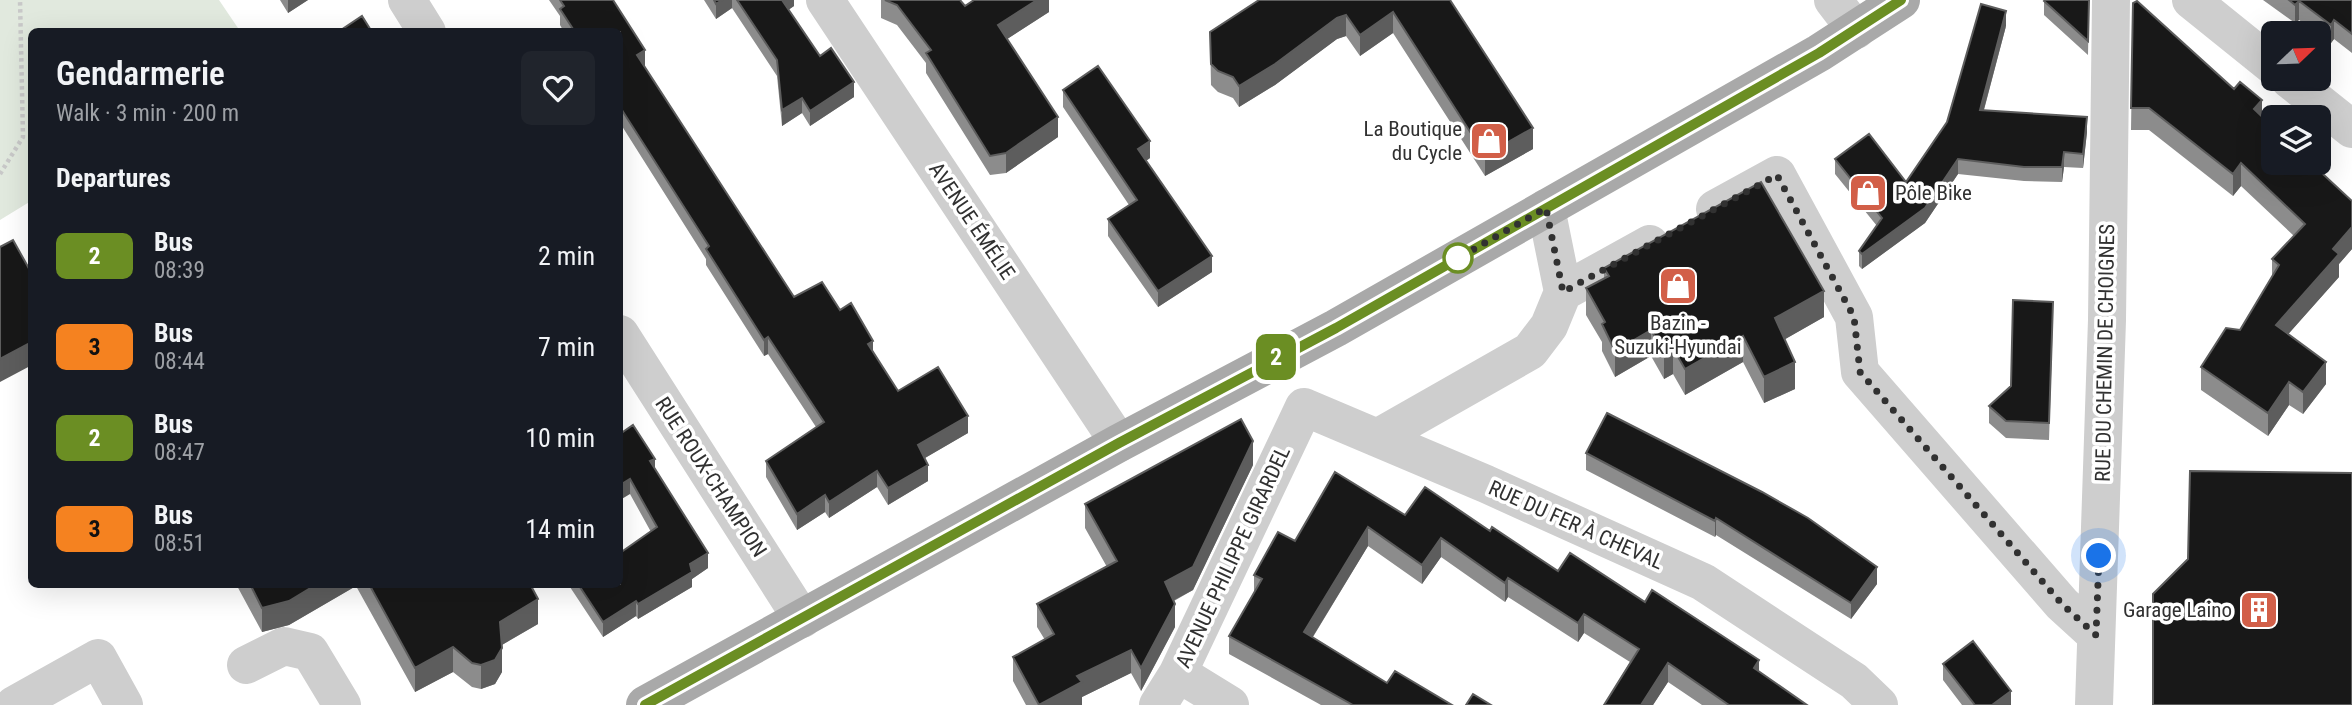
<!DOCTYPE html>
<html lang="en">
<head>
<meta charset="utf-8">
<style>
  body { margin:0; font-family:"Roboto Condensed",sans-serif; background:#20242c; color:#f1f3f6; height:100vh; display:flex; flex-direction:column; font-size:26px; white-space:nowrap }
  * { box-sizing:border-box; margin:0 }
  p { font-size:23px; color:#9ea1a6 }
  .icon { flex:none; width:38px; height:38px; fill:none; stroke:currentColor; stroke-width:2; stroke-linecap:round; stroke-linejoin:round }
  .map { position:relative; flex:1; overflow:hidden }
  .drawer { position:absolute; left:28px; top:28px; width:595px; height:560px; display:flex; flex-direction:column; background:#171b24; border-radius:10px; box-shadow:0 7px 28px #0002 }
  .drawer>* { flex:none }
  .badge { padding:0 14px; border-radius:10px; font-size:24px; line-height:46px }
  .needle { width:46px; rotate:67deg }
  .controls { position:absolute; left:2261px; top:21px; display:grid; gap:14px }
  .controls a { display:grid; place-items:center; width:70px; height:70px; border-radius:10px; background:#171b24; box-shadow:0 7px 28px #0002; font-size:35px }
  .you { position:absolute; width:35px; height:35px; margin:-18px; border:5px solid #fff; border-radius:50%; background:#1a73e8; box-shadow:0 0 0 10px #1a73e833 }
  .map>.badge { position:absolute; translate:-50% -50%; box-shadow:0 0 0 4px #fff }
  h2 { padding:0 28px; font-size:26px; line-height:63px }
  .round { display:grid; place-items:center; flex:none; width:74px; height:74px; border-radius:10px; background:#20242c }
  .headline { display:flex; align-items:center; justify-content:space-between; height:119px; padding:0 28px }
  h1 { font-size:33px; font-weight:600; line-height:52px }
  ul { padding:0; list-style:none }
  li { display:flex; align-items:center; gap:21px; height:91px; padding:0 28px }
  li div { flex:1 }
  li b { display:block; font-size:26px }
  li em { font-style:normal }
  li .badge { min-width:77px; font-weight:700; text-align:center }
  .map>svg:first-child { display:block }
  .green { fill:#e1e9de }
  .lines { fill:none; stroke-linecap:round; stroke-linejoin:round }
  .path { stroke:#c8c8c8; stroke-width:4.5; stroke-dasharray:3.5 3.5; stroke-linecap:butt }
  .minor { stroke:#cecece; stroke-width:38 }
  .major { stroke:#a9a9a9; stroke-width:38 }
  .wall { fill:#8c8c8c }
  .shaded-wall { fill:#5d5d5d }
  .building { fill:#181818; stroke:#5d5d5d; stroke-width:2 }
  .line-casing { stroke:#fff; stroke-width:16 }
  .line { stroke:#6b8e23; stroke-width:10 }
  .walk { stroke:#313131; stroke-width:7; stroke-dasharray:0 12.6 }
  .stop-dot { fill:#fff; stroke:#6b8e23; stroke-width:3.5 }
  .labels { text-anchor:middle; stroke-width:7; stroke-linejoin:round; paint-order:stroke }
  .poi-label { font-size:21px; fill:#313131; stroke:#fff; text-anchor:end }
  .street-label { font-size:21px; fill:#313131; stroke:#fff }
</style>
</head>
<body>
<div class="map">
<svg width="2352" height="705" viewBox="0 0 2352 705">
  <rect width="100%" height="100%" fill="#fff"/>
  <path class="green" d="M0 0H219L240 31 32 32 31 201 0 220Z"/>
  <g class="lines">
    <path class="path" d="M0 174 23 137 20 0"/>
    <path class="minor" d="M407 0 427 32
      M825 0 1119 443
      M1833 0 1856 30
      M2191 0 2273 66
      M2289 79 2352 129
      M1715 209 1777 175 1854 317 1860 372 2062 604 2096 635
      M1563 292 1650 244
      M620 334 802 619
      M1304 407 1486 484 1703 582 1854 681 1879 705
      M1377 438 1530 351 1549 326 1563 292 1546 208
      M246 665 284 646 310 652 342 705
      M1178 673 1230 705
      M14 705 98 658 124 705
      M1158 705 1178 673 1304 407
      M2094 705 2107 320 2111 0"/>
    <path class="major" d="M645 705 1119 443 1336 328 1819 53 1901 0"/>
  </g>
  <path class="wall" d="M280 0H308L288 13Z
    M549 0H613L644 67 794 297 840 310 873 352 898 391 968 433 925 458 928 481 888 505 877 487 829 518 825 512 797 530 766 477V461L816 427 768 354 764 356 706 265V259L620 123V32H564L560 25V16Z
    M704 0H794V6L788 10 820 56 854 97 810 126 802 113 782 126 777 76 732 8 716 19Z
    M881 0H960L965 6 1049 0V12L1007 39 1058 137 1006 173 990 175 926 73V63L897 25 881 18Z
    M1450 0 1533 149 1485 176 1393 33 1360 56 1346 36 1337 39 1275 85 1239 107 1233 98 1218 92 1211 85 1210 32Z
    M2089 0 2088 55 2044 15V1Z
    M2263 0H2352V53L2334 39 2331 43 2319 33 2299 20 2295 23Z
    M2133 3 2262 117 2352 201V249L2339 264V277L2288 334 2326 384 2303 414 2289 405 2268 436 2201 390V367L2240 330 2272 276V259L2294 236 2241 186 2233 196 2149 130H2131Z
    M2006 26 1984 110 2087 132 2083 168 2064 167 2062 182 2024 181 1958 174 1925 223 1862 269 1859 266V251L1877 226 1835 174V159L1906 182 1947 122Z
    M1063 90 1150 158 1146 161 1212 272 1158 307 1108 236V219L1129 205 1063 107Z
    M1604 268 1824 317 1785 339 1795 389 1764 403 1743 362 1685 395 1673 374 1664 379 1651 356 1615 377 1602 351V342L1586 315V288L1604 278Z
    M2053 318 2049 440 2006 438 1989 423V406L2011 386Z
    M620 434 655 469 708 568 692 579V587L638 619 636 616 603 637 568 584H620L651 532 630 494Z
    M1586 453 1877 584 1851 619 1716 535 1715 537 1586 470Z
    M1253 465 1193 590 1174 601 1175 627 1141 691 1131 673 1082 697V705H1026L1013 681V657L1045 640 1037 627V604L1107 567 1085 528V504Z
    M1405 515 1490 531 1558 571 1645 602 1759 671 1807 705H1702L1668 682 1653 705H1604L1630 662 1584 633 1578 642 1508 597 1505 602 1441 557 1422 584 1368 546 1313 637 1387 683 1452 705H1321L1229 654V636L1254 593V575L1295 541Z
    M236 584H530L538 624 502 645V672L495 684 481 689 472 687 453 672 415 692 356 586 289 625 262 632Z
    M1943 664 2011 705H1962L1943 680Z"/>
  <path class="shaded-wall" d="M288 0H308L288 13Z
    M722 0H732V8L716 19V4Z
    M781 0H794V6L781 15Z
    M1037 0H1049V12L998 45V25Z
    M2299 1V20L2295 23V5Z
    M2006 11V26L1980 124V110Z
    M1393 12V33L1360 56V35Z
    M1346 15V36L1337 39 1275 85 1239 107V86L1337 18Z
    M2334 20V39L2331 43V25Z
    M645 50V67L637 55Z
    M854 82V97L810 126V111Z
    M802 98V113L782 126V110Z
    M2262 100V123L2254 109Z
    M1058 117V137L1006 173V153Z
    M2087 117V132L2083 168V154Z
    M1533 128V149L1485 176V155Z
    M1150 141V158L1138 166V149Z
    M2064 152V167L2062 182V167Z
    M1958 159V174L1925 223 1862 269V254Z
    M2241 163V186L2233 196V174Z
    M2352 227V249L2339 264V277L2276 348V325L2333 249Z
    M1212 256V272L1158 307V291Z
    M1824 291V317L1775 345V318Z
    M1651 330V356L1615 377V351Z
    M1743 336V362L1685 395V369Z
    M768 337V354L764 356V340Z
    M873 341V358L868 344Z
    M32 342V365L0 382V359Z
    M1673 348V374L1664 379V353Z
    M1795 362V389L1764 403V377Z
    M2326 362V384L2303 414V392Z
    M2289 382V405L2268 436V413Z
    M968 416V433L918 462V445Z
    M1253 441V465L1193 590 1165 605V582Z
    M655 459V474L650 461Z
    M928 465V481L888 505V488Z
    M877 471V487L829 518V502Z
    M630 479V494L620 500V485Z
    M825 495V512L797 530V514Z
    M1716 518V535L1715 537V521Z
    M1368 527V546L1304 651V632Z
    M1441 538V557L1422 584V565Z
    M708 553V568L692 579V587L638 619V604L690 564Z
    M1877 567V584L1851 619V603Z
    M1508 578V597L1505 602V583Z
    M317 584H356V586L289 625 262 632V608Z
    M538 599V624L500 646V622Z
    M636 601V616L603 637V622Z
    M1175 604V627L1141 691V668Z
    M1584 614V633L1578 642V623Z
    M453 647V672L415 692V668Z
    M502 648V672L495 684 481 689V665Z
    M1131 650V673L1082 697V705H1040L1077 676Z
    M1759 660V679L1754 668Z
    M1668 663V682L1653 705H1641Z
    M2011 691V705H1992Z"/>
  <path class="building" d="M560 0H613L645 50 637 55 794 297 822 282 840 310 851 303 873 341 868 344 898 391 938 367 968 416 918 445 928 465 888 488 877 471 829 502 825 495 797 514 766 461 824 422 768 337 764 340 706 249 709 246 620 107V32H575L560 9 564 6Z
    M714 0H722L716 4Z
    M737 0H782L820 56 831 48 854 82 810 111 802 98 782 110 777 60Z
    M885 0H960L965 6 974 0H1037L998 25 1058 117 1006 153 990 156 926 53 931 50 897 5Z
    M1259 0H1450L1533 128 1485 155 1393 12 1360 35 1346 15 1337 18 1275 64 1239 86 1233 77 1218 71 1211 64 1210 32Z
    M2045 0H2089L2088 41 2044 1Z
    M2289 0H2352V34L2334 20 2331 25 2299 1 2295 5Z
    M2137 1 2234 89 2240 82 2262 100 2254 109 2273 127V163H2311L2352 201V227L2333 249 2339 254 2276 325 2326 362 2303 392 2289 382 2268 413 2201 367 2226 328 2240 330 2279 265 2272 259 2305 224 2241 163 2233 174 2149 108H2131L2133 3Z
    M1981 4 2006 11 1980 110 2087 117 2083 154 2064 152 2062 167H2024L1958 159 1925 208 1862 254 1859 251 1882 218 1835 159 1869 134 1906 182 1947 122Z
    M362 16 372 32H338Z
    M1098 66 1150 141 1138 149 1212 256 1158 291 1108 219 1137 200 1063 90Z
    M1761 182 1824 291 1775 318 1795 362 1764 377 1743 336 1685 369 1673 348 1664 353 1651 330 1615 351 1602 324 1605 322 1586 288 1609 276 1604 268Z
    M13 240 32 274V342L0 359V247Z
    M2013 300 2053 302 2049 423 2006 421 1989 406 2011 386Z
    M1607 413 1762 492 1808 518 1877 567 1851 603 1716 518 1715 521 1586 453Z
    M1241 419 1253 441 1193 567 1165 582 1175 604 1141 668 1131 650 1077 676 1082 682 1039 705 1013 657 1054 634 1037 604 1117 561 1085 504Z
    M633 425 655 459 650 461 708 553 690 564 692 572 638 604 636 601 603 622 578 584H620V553L657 527 630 479 620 485V434Z
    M2190 471 2352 473V705H2153V594L2188 559Z
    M1335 472 1405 515 1425 487 1490 531 1492 527 1558 571 1570 553 1645 602 1652 590 1759 660 1754 668 1807 705H1729L1668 663 1641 705H1604L1639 649 1584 614 1578 623 1508 578 1505 583 1441 538 1422 565 1368 527 1304 632 1387 683 1395 671 1452 705H1353L1229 636 1262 579 1254 575 1278 532 1295 541Z
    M250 584H317L289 601 262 608Z
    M369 584H530L538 599 500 622 502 648 495 660 481 665 472 663 453 647 415 668Z
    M1973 641 2011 691 1992 705H1975L1943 664Z
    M1473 694 1491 705H1466Z"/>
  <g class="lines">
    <defs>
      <path id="line" d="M645 705 1119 443 1336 328 1819 53 1901 0"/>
    </defs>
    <use href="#line" class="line-casing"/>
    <use href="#line" class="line"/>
    <path class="walk" d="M1458 258 1455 260 1546 208 1563 292 1777 175 1854 317 1860 372 2062 604 2096 635 2099 556"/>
  </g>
  <defs>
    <symbol id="shop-square" viewBox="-11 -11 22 22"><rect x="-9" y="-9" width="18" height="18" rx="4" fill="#d25f48" stroke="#fff"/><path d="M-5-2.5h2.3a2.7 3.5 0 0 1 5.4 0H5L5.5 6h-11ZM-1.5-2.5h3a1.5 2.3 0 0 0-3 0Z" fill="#fff"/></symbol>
    <symbol id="building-square" viewBox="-11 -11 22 22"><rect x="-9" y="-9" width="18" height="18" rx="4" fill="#d25f48" stroke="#fff"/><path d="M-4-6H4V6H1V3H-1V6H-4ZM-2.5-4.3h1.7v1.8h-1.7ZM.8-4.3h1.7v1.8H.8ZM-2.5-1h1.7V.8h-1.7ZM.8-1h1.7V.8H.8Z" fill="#fff"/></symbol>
  </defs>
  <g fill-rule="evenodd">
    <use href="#shop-square" x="1467" y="119" width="44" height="44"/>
    <use href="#shop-square" x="1846" y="171" width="44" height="44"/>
    <use href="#shop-square" x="1656" y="264" width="44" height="44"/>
    <use href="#building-square" x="2237" y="588" width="44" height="44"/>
  </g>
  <circle class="stop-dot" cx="1458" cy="258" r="14"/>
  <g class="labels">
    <g class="poi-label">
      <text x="1462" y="136">La Boutique<tspan x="1462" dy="24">du Cycle</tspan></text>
      <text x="1895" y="200" text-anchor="start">Pôle Bike</text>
      <text x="1678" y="330" text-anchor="middle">Bazin -<tspan x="1678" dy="24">Suzuki-Hyundai</tspan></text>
      <text x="2232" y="617">Garage Laino</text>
    </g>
    <g class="street-label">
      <text transform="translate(972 221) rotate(56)" y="7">AVENUE ÉMÉLIE</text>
      <text transform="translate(2105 353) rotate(-89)" y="7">RUE DU CHEMIN DE CHOIGNES</text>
      <text transform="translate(711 477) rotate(57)" y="7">RUE ROUX-CHAMPION</text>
      <text transform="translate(1576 525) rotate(24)" y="7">RUE DU FER À CHEVAL</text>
      <text transform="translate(1233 557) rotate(-65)" y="7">AVENUE PHILIPPE GIRARDEL</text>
    </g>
  </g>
</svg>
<div class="controls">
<a><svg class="needle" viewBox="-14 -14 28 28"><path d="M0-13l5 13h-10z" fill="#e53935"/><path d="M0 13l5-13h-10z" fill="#9ea1a6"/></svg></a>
<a><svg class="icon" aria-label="layers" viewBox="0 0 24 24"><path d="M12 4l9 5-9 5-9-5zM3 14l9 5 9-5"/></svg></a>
</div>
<div class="you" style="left:2099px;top:556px"></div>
<b class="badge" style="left:1276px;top:357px;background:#6b8e23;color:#fff">2</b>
<section class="drawer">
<div class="headline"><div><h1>Gendarmerie</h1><p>Walk · 3 min · 200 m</p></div><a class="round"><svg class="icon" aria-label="heart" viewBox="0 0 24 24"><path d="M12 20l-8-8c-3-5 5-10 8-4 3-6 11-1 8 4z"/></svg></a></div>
<h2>Departures</h2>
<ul>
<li><span class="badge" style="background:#6b8e23;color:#fff">2</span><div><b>Bus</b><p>08:39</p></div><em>2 min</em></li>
<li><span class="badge" style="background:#f58220;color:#111">3</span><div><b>Bus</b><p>08:44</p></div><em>7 min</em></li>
<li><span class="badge" style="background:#6b8e23;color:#fff">2</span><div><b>Bus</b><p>08:47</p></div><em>10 min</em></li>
<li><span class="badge" style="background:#f58220;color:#111">3</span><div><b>Bus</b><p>08:51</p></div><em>14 min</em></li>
</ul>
</section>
</div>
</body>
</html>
